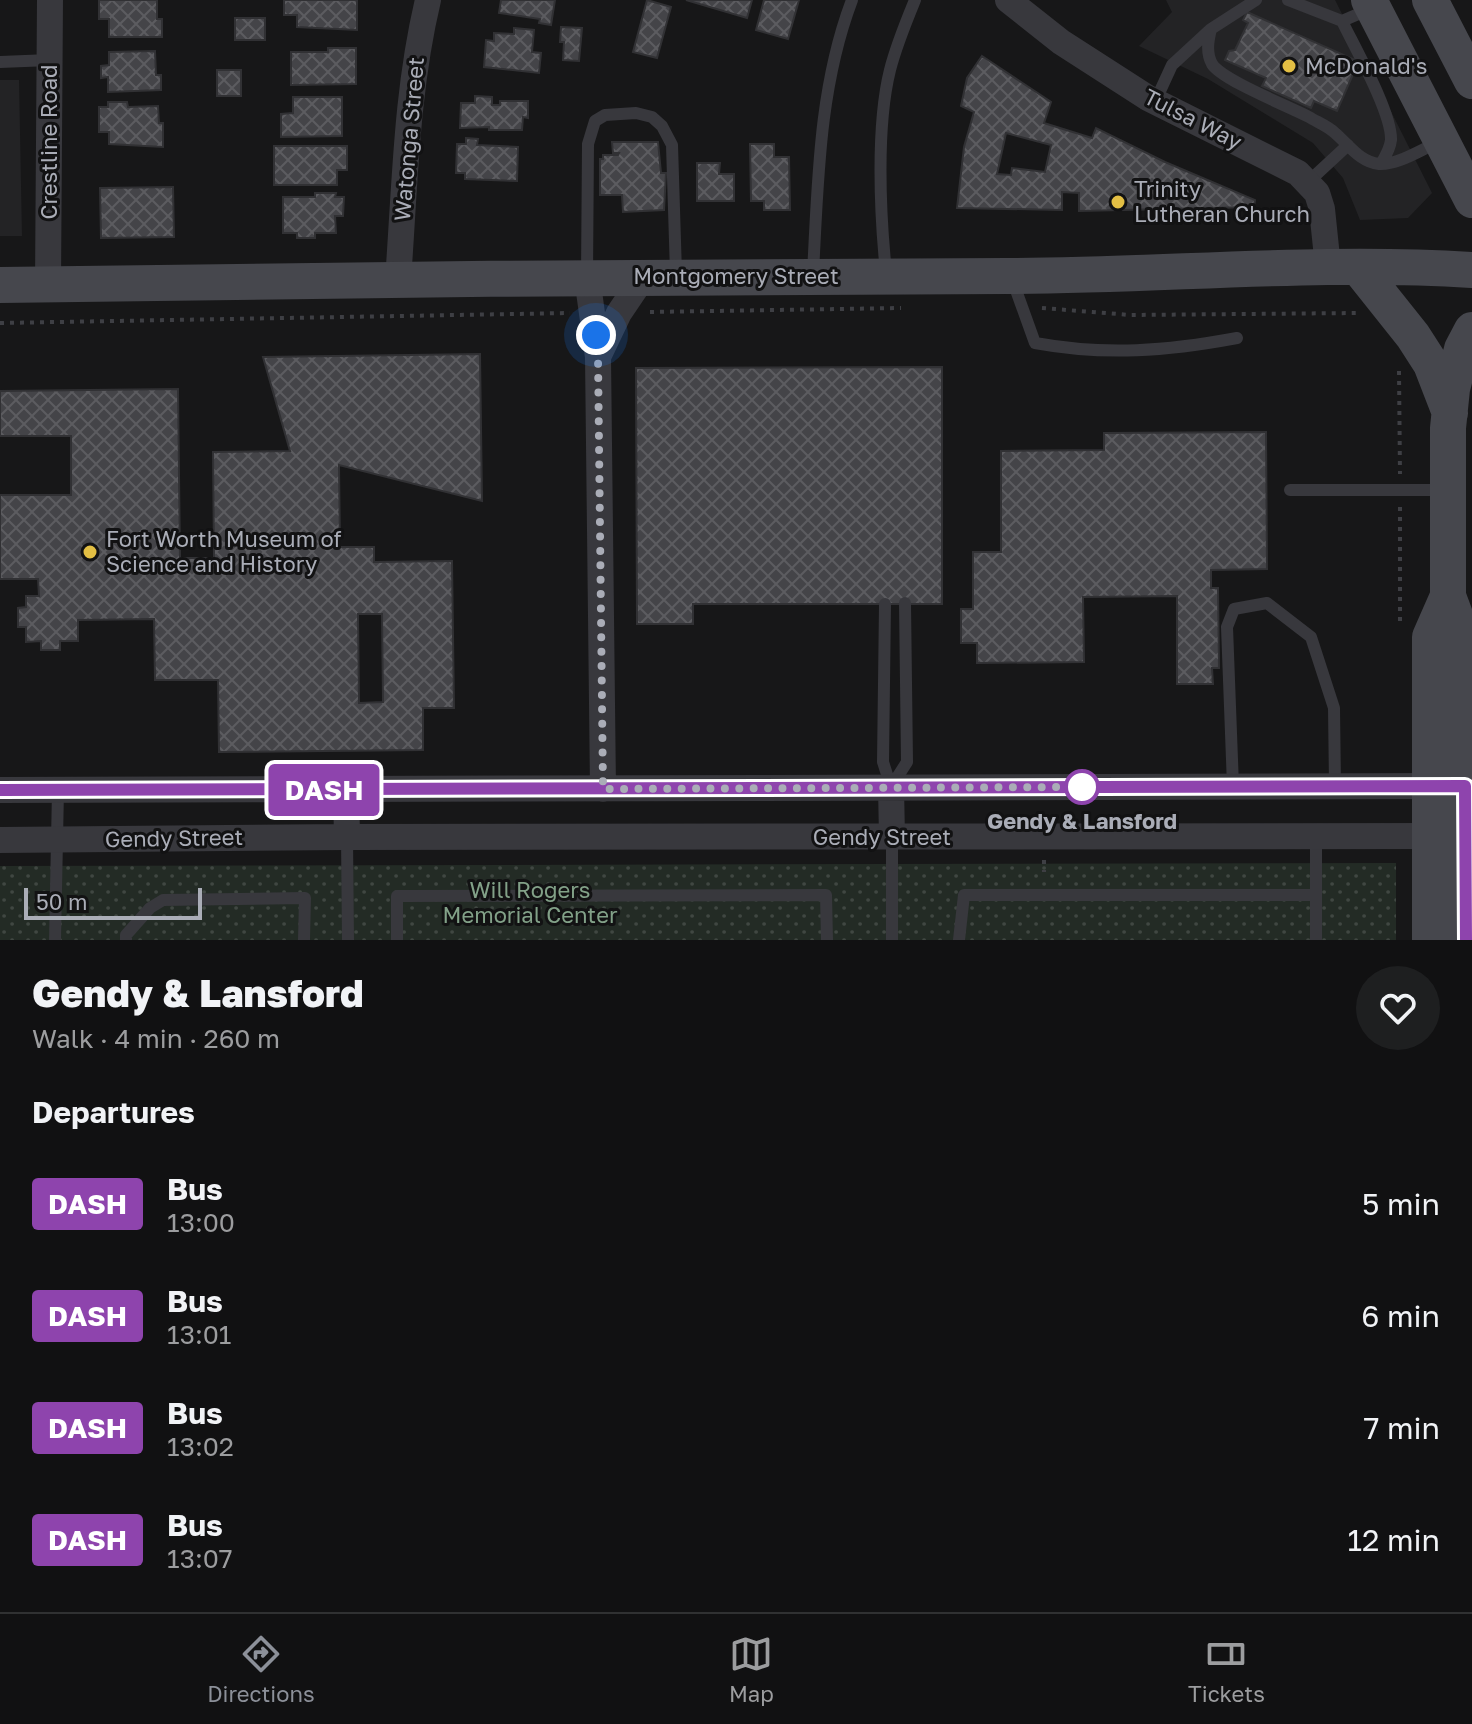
<!DOCTYPE html>
<html lang="en">
<head>
<meta charset="utf-8">
<style>
  body { margin:0; font-family:"Golos Text",sans-serif; background:#1e1f20; color:#f1f3f6; height:100vh; display:flex; flex-direction:column; font-size:30px; white-space:nowrap }
  * { box-sizing:border-box; margin:0 }
  p { font-size:26px; color:#9c9d9f }
  .icon { flex:none; width:44px; height:44px; fill:none; stroke:currentColor; stroke-width:2; stroke-linecap:round; stroke-linejoin:round }
  .map { position:relative; height:940px; overflow:hidden }
  .side { display:flex; flex-direction:column; background:#111112; flex:1 }
  .side>* { flex:none }
  .badge { padding:0 16px; border-radius:6px; font-size:28px; line-height:52px }
  .scale { position:absolute; left:24px; bottom:20px; width:178px; box-sizing:border-box; padding-left:8px; border:4px solid #aaadb7; border-top:0; font-size:22px; line-height:28px; white-space:nowrap; color:#aaadb7; -webkit-text-stroke:6px #121213; paint-order:stroke }
  .you { position:absolute; width:40px; height:40px; margin:-20px; border:6px solid #fff; border-radius:50%; background:#1a73e8; box-shadow:0 0 0 12px #1a73e833 }
  .map>.badge { position:absolute; translate:-50% -50%; box-shadow:0 0 0 4px #fff }
  h2 { padding:0 32px; font-size:30px; line-height:72px }
  .round { display:grid; place-items:center; flex:none; width:84px; height:84px; border-radius:42px; background:#1e1f20 }
  .summary { display:flex; align-items:center; justify-content:space-between; height:136px; padding:0 32px }
  h1 { font-size:38px; font-weight:800; line-height:60px }
  ul { padding:0; list-style:none }
  li { display:flex; align-items:center; gap:24px; height:112px; padding:0 32px }
  li div { flex:1 }
  li b { display:block; font-size:30px }
  li em { font-style:normal }
  li .badge { min-width:88px; font-weight:700; text-align:center }
  .tabs { display:flex; justify-content:space-around; align-items:center; height:112px; border-top:2px solid #303132; background:#111112; font-size:22px; color:#9c9d9f }
  .tabs a { display:grid; justify-items:center; gap:4px }
  .tabs .on { color:#8c9099 }
  .map>svg:first-child { display:block }
  .built { fill:#232325 }
  .park { fill:url(#park-dots) }
  .building { fill:url(#building-cross-hatch); stroke:#313134; stroke-width:2; fill-rule:evenodd }
  .lines { fill:none; stroke-linecap:round; stroke-linejoin:round }
  .path { stroke:#3e3f44; stroke-width:4; stroke-dasharray:4 6; stroke-linecap:butt }
  .service { stroke:#38383d; stroke-width:12 }
  .minor { stroke:#38383d; stroke-width:26 }
  .secondary { stroke:#46474d; stroke-width:36 }
  .line-casing { stroke:#fff; stroke-width:18 }
  .line { stroke:#8e44ad; stroke-width:12 }
  .walk { stroke:#aaadb7; stroke-width:8; stroke-dasharray:0 14.4 }
  .poi-dot { fill:#e3bf44; stroke:#121213; stroke-width:3 }
  .stop-dot { fill:#fff; stroke:#8e44ad; stroke-width:4 }
  .labels { text-anchor:middle; stroke-width:6; stroke-linejoin:round; paint-order:stroke }
  .poi-label { font-size:22px; fill:#aaadb7; stroke:#121213; text-anchor:start }
  .street-label { font-size:22px; fill:#aaadb7; stroke:#121213 }
  .stop-label { font-size:22px; font-weight:bold; fill:#aaadb7; stroke:#121213 }
  .park-label { font-size:22px; fill:#82a188; stroke:#121213 }
</style>
</head>
<body>
<div class="map">
<svg width="1472" height="940" viewBox="0 0 1472 940">
  <defs>
    <pattern id="park-dots" width="8" height="8" patternUnits="userSpaceOnUse" patternTransform="scale(2)"><rect width="8" height="8" fill="#232b25"/><path d="M2 2h.1M6 6h.1" fill="none" stroke="#404742" stroke-width="1.8" stroke-linecap="round"/></pattern>
    <pattern id="building-cross-hatch" width="8" height="8" patternUnits="userSpaceOnUse" patternTransform="scale(2)"><rect width="8" height="8" fill="#444448"/><path d="M0 0l8 8M0 8l8-8" fill="none" stroke="#5c5c60"/></pattern>
  </defs>
  <rect width="100%" height="100%" fill="#171718"/>
  <path class="built" d="M1166 0H1335L1432 193 1408 218 1360 220 1343 178 1313 143 1208 79 1139 46 1172 12Z
    M0 80H19L22 236H0Z"/>
  <path class="park" d="M1396 863V940H0V866Z"/>
  <path class="building" d="M99 0H157V19H162V37H109V19H99Z
    M284 0H357V30L297 27V15H284Z
    M501 0H555L551 25 539 23 540 19 499 13Z
    M647 0 671 7 657 58 633 52Z
    M686 0H752L747 18Z
    M764 0H799L788 39 756 30Z
    M1247 12 1355 60 1354 63 1357 65 1337 111 1314 101 1311 108 1262 86 1266 78 1225 60 1229 51 1235 50 1248 23 1243 20Z
    M235 18H265V40H235Z
    M561 27 582 28 579 61 563 60 564 42H560Z
    M514 28 534 30 532 52 541 53 539 73 484 67 486 40 494 41V33L514 34Z
    M328 48H356V84L291 85V52H328Z
    M155 51 156 75H161V90L108 92V77L101 78V66L109 65V52Z
    M982 56 1051 102 1044 123 1092 138 1096 128 1165 162 1255 200 1254 207 1079 211V193L1062 192V210L957 208 964 147 974 112 961 106 967 78ZM1006 133 1051 145 1045 172 1012 168 1011 175 997 174Z
    M217 70H241V96H217Z
    M475 96 492 97V105H500V101H528V118L523 117 522 130H489V127L460 128 461 103H475Z
    M293 97H342V136L281 137V114L293 113Z
    M108 102H127L128 107 158 106 159 123H163V147L109 144V132H99V107H108Z
    M466 138 478 139 477 145 518 147 517 181 465 179V173H456L457 144H466Z
    M612 142H658L661 173H666L664 210 623 212 622 195H600V159H603V155H618L619 153H613Z
    M750 144H774V157H789L790 210H764V201H751Z
    M274 146H347V170H337V185H274Z
    M697 163H720L719 174H734V201H697Z
    M173 187 174 237 101 238 100 188Z
    M315 193H336L335 197H344L343 216H335L336 233H315V238H297V233H283V197H315Z
    M480 354 482 501 339 465 340 547H374V562L452 561 454 708H423V750L219 752 218 680H155L154 619 78 620V641H60V650H41V641L26 642V627H18V608L26 607V596H39L38 579H0V495H71V436H0V391L178 389 180 558H214L213 452 290 451 263 357ZM358 614H382L383 702 359 703Z
    M942 367V604H693V624H637L636 368Z
    M1266 432 1267 569 1211 570V588H1218L1219 668H1212L1213 684H1177V596L1083 597 1084 662 977 663V643H961V609H973V552H1001V451L1104 450V433Z"/>
  <g class="lines">
    <path class="path" d="M1042 308 1130 315 1357 313
      M650 312 901 308
      M0 323 570 313
      M1399 371 1400 474
      M1400 507V626
      M1044 860V872"/>
    <path class="service" d="M1256 0 1211 29C1208 41 1206 53 1212 64 1222 80 1288 106 1309 117 1317 122 1328 126 1335 133 1349 145 1360 162 1379 164 1398 165 1420 150 1437 143
      M1288 0 1342 21 1370 9
      M1342 21C1355 48 1392 113 1391 140 1390 149 1385 157 1381 164
      M0 62 50 60
      M1155 102 1172 65 1211 29
      M1307 183 1348 145
      M886 272C880 214 876 126 890 70 896 46 906 22 915 0
      M813 273C818 180 819 87 852 0
      M587 276 588 144 595 121 605 115 636 113 652 117 662 126 672 145 676 273
      M1012 279 1035 343C1106 356 1167 351 1237 338
      M1290 490H1445
      M885 604 883 762 891 787
      M1233 786 1227 627 1234 609 1267 603 1311 637 1334 708 1335 785
      M891 787 907 762 905 603
      M1316 836V940
      M347 837 348 940
      M55 940 58 790
      M126 940V935L150 908 163 900 305 898 304 940
      M397 940V896L826 895 827 940
      M892 940V837
      M959 940 964 895H1316"/>
    <path class="minor" d="M1008 0 1061 42 1148 98 1298 173 1317 193 1322 209 1328 267
      M587 277 598 357 603 789
      M398 280C405 186 406 92 428 0
      M48 284 50 0
      M598 357 619 313 644 276
      M891 787 892 837
      M0 790 1445 786
      M346 790 347 837
      M0 840 347 837 1448 836"/>
    <path class="secondary" d="M1369 0 1472 200
      M1430 0 1472 81
      M1358 267 1413 336 1431 364 1450 413
      M0 285C335 280 671 276 1006 276 1162 276 1316 260 1472 270
      M1430 940V637L1448 596
      M1466 940 1464 639 1448 596V428L1452 389 1462 349 1472 330"/>
  </g>
  <g class="lines">
    <defs>
      <path id="line" d="M0 790 1465 786 1466 940"/>
    </defs>
    <use href="#line" class="line-casing"/>
    <use href="#line" class="line"/>
    <path class="walk" d="M596 335 598 357 603 789 1082 787"/>
  </g>
  <g class="poi-dot">
    <circle cx="1289" cy="66" r="8"/>
    <circle cx="1118" cy="202" r="8"/>
    <circle cx="90" cy="552" r="8"/>
  </g>
  <circle class="stop-dot" cx="1082" cy="787" r="16"/>
  <g class="labels">
    <g class="poi-label">
      <text x="1305" y="74">McDonald's</text>
      <text x="1134" y="197">Trinity<tspan x="1134" dy="25">Lutheran Church</tspan></text>
      <text x="106" y="547">Fort Worth Museum of<tspan x="106" dy="25">Science and History</tspan></text>
    </g>
    <g class="street-label">
      <text transform="translate(1193 119) rotate(27)" y="8">Tulsa Way</text>
      <text transform="translate(409 139) rotate(-85)" y="8">Watonga Street</text>
      <text transform="translate(49 142) rotate(-90)" y="8">Crestline Road</text>
      <text x="736" y="284">Montgomery Street</text>
      <text x="882" y="845">Gendy Street</text>
      <text transform="translate(174 838) rotate(-1)" y="8">Gendy Street</text>
    </g>
    <g class="stop-label">
      <text x="1082" y="829">Gendy &amp; Lansford</text>
    </g>
    <g class="park-label">
      <text x="530" y="898">Will Rogers<tspan x="530" dy="25">Memorial Center</tspan></text>
    </g>
  </g>
</svg>
<div class="scale">50 m</div>
<div class="you" style="left:596px;top:335px"></div>
<b class="badge" style="left:324px;top:790px;background:#8e44ad;color:#fff">DASH</b>
</div>
<section class="side">
<div class="summary"><div><h1>Gendy &amp; Lansford</h1><p>Walk · 4 min · 260 m</p></div><a class="round"><svg class="icon" aria-label="heart" viewBox="0 0 24 24"><path d="M12 20l-8-8c-3-5 5-10 8-4 3-6 11-1 8 4z"/></svg></a></div>
<h2>Departures</h2>
<ul>
<li><span class="badge" style="background:#8e44ad;color:#fff">DASH</span><div><b>Bus</b><p>13:00</p></div><em>5 min</em></li>
<li><span class="badge" style="background:#8e44ad;color:#fff">DASH</span><div><b>Bus</b><p>13:01</p></div><em>6 min</em></li>
<li><span class="badge" style="background:#8e44ad;color:#fff">DASH</span><div><b>Bus</b><p>13:02</p></div><em>7 min</em></li>
<li><span class="badge" style="background:#8e44ad;color:#fff">DASH</span><div><b>Bus</b><p>13:07</p></div><em>12 min</em></li>
</ul>
</section>
<nav class="tabs">
<a class="on"><svg class="icon" aria-label="directions" viewBox="0 0 24 24"><path d="M12 3l9 9-9 9-9-9zM9 14v-3h6M13 9l2 2-2 2"/></svg>Directions</a>
<a><svg class="icon" aria-label="map" viewBox="0 0 24 24"><path d="M3 6l6-2 6 2 6-2v14l-6 2-6-2-6 2zM9 4v14M15 6v14"/></svg>Map</a>
<a><svg class="icon" aria-label="tickets" viewBox="0 0 24 24"><path d="M3 7h18v10H3zM15 7v10"/></svg>Tickets</a>
</nav>
</body>
</html>
